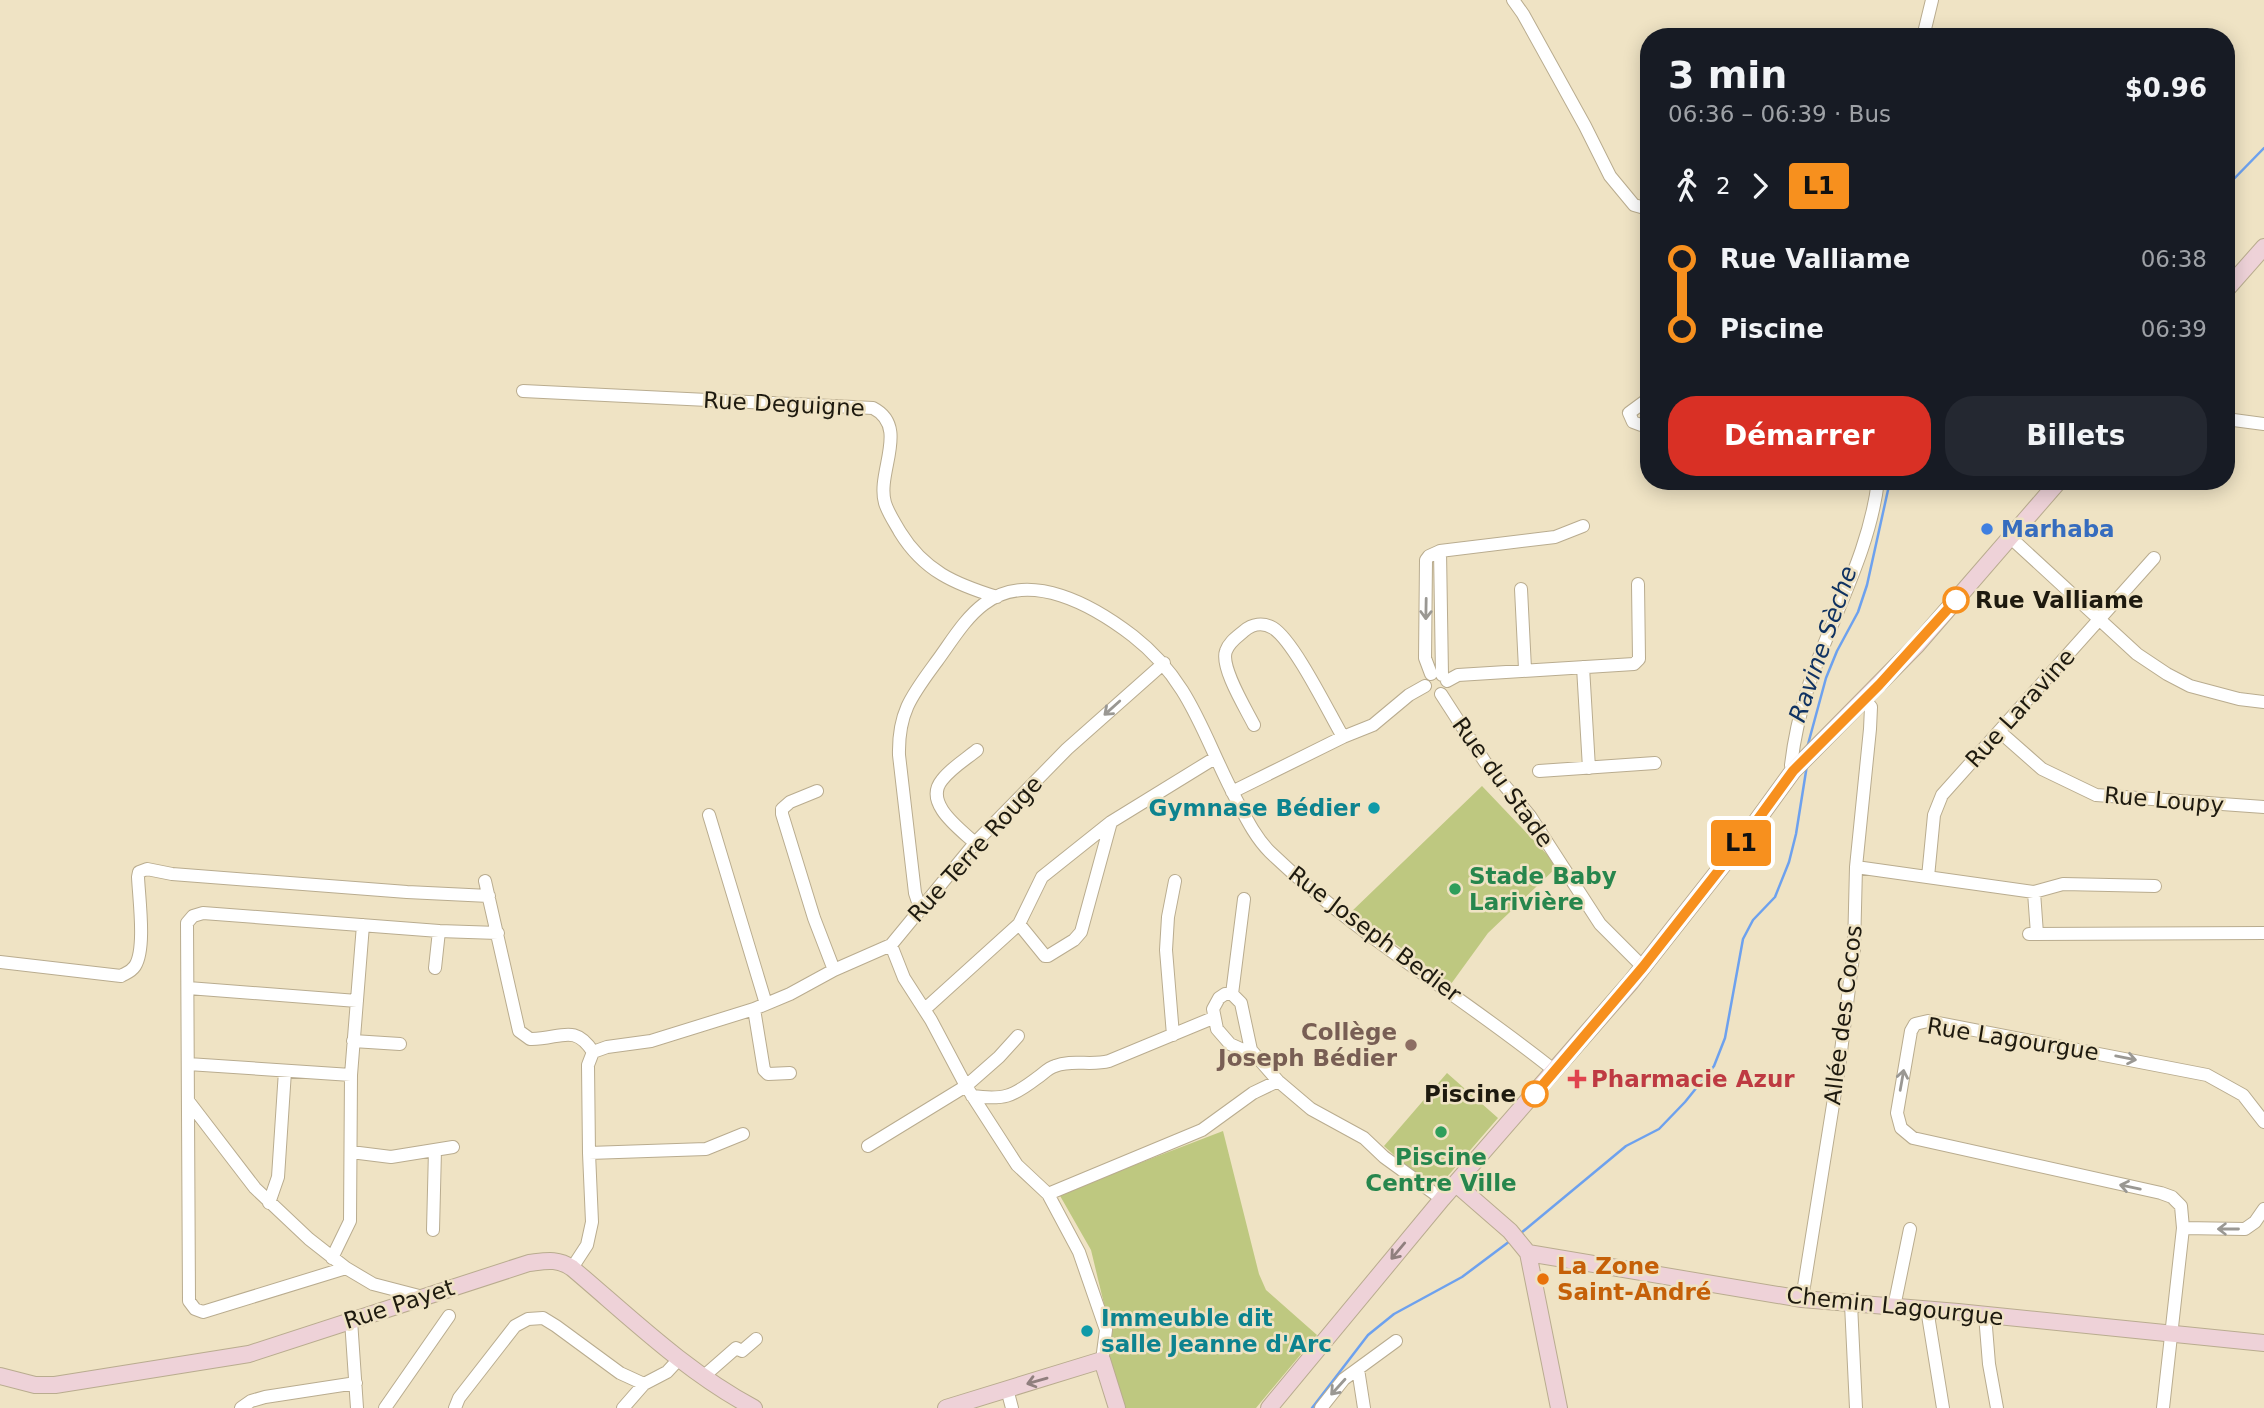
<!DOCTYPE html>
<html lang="fr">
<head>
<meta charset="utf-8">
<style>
  body { margin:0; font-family:"DejaVu Sans",sans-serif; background:#242831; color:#f1f3f6; height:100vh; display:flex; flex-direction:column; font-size:26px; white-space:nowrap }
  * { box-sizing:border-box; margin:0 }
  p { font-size:23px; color:#9ea1a6 }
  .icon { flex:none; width:38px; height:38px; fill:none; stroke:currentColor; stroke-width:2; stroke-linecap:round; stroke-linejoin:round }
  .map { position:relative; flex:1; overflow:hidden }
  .details { position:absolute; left:1640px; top:28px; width:595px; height:462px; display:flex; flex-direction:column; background:#171b24; border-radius:28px; box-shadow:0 4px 18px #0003 }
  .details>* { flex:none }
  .badge { padding:0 14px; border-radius:5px; font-size:24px; line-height:46px }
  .map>.badge { position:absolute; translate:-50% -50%; box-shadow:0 0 0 4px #fff }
  .legs { display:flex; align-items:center; gap:10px; height:77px; padding:0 28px; font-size:23px }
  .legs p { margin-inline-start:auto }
  .headline { display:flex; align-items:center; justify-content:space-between; height:119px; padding:0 28px }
  h1 { font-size:38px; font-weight:800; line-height:52px }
  .primary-button { display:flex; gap:14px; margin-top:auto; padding:14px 28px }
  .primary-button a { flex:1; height:80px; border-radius:28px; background:#d93025; color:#fff; font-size:28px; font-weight:800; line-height:80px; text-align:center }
  .primary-button a+a { background:#242831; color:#f1f3f6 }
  ul { padding:0 28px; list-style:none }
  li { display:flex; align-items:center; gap:24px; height:70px; font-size:26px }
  li i { display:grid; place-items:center; width:10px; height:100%; margin:0 9px; background:currentColor }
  li i::after { content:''; width:18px; height:18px; margin:-9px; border:5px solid; border-radius:50%; background:#171b24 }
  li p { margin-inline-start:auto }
  li:first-child i { background:linear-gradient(#0000 50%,currentColor 0) }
  li:last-child i { background:linear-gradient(currentColor 50%,#0000 0) }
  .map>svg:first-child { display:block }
  .green { fill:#bec880 }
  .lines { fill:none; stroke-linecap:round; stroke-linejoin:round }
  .stream { stroke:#6da1ee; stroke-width:2.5 }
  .street-casing { stroke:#b9ac8f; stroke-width:14 }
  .secondary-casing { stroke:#b9ac8f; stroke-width:18 }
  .street { stroke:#fff; stroke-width:12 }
  .secondary { stroke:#eed2d8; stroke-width:16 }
  .oneway { stroke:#9a9893 }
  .oneway2 { stroke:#907f7e }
  .line-1-casing { stroke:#fff; stroke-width:16 }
  .line-1 { stroke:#f7901e; stroke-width:10 }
  .shop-dot { fill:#3f7fe0; stroke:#efe3c4; stroke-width:2.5 }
  .stop-1-dot { fill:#fff; stroke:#f7901e; stroke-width:3.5 }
  .culture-dot { fill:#0f9aa8; stroke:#efe3c4; stroke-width:2.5 }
  .leisure-dot { fill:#2e9e5b; stroke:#efe3c4; stroke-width:2.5 }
  .education-dot { fill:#8d6e63; stroke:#efe3c4; stroke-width:2.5 }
  .health-dot { fill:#e0444e; stroke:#efe3c4; stroke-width:2.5 }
  .food-dot { fill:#e8710a; stroke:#efe3c4; stroke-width:2.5 }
  .labels { text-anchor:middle; stroke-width:5; stroke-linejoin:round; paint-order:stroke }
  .street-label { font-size:23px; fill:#1e1a0f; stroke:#efe3c4 }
  .shop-label { font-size:23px; font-weight:bold; fill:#366cbe; stroke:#efe3c4; text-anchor:start }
  .stop-label { font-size:23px; font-weight:bold; fill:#1e1a0f; stroke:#efe3c4; text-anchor:start }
  .culture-label { font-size:23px; font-weight:bold; fill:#0d838f; stroke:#efe3c4; text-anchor:end }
  .leisure-label { font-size:23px; font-weight:bold; fill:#27864d; stroke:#efe3c4; text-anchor:start }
  .education-label { font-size:23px; font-weight:bold; fill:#785e54; stroke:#efe3c4; text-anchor:end }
  .health-label { font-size:23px; font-weight:bold; fill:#be3a42; stroke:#efe3c4; text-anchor:start }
  .food-label { font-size:23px; font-weight:bold; fill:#c56008; stroke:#efe3c4; text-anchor:start }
  .water-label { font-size:24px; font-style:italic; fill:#0f3262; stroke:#efe3c4 }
</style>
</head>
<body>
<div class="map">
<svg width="2264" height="1408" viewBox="0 0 2264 1408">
  <rect width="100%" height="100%" fill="#efe3c4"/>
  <path class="green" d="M1482 786 1558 866 1488 933 1451 984 1351 912Z
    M1447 1073 1498 1118 1440 1185C1422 1185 1398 1158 1384 1146Z
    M1223 1131 1259 1274 1266 1290 1317 1335 1256 1408H1125L1109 1357 1111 1333 1091 1250 1059 1194Z"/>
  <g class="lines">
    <path class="stream" d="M2226 187 2264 148
      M1807 748 1826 678 1837 651 1858 612 1867 585 1890 481
      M1521 1233 1626 1146 1659 1129 1685 1102 1714 1066 1725 1038 1743 939 1753 920 1775 897 1789 862 1796 834 1807 765
      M1312 1408 1368 1335 1394 1314 1462 1277 1510 1241"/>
    <defs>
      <path id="street" d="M1513 0 1523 14 1585 126 1610 176 1634 205 1648 209
        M1923 37 1932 0
        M523 391 873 408C910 427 876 472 885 503 888 513 895 523 900 532 924 571 955 584 997 597
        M1648 399 1629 413 1633 422 1641 425 1648 422
        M2226 419 2264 424
        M2011 538 2137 654 2167 674 2190 686 2239 699 2264 702
        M1440 551 1442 675
        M1521 589 1525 669
        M1583 667 1589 768
        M1431 674 1425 658 1426 560 1429 556 1440 551 1555 537 1583 526
        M1447 681 1458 675 1634 664 1639 659 1638 584
        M1441 694 1485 762 1530 816 1600 924 1643 967
        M1254 725C1246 709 1220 667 1226 651 1229 642 1237 637 1244 631 1252 624 1263 622 1273 628 1294 641 1329 713 1343 737
        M2000 732 2042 769 2096 795 2264 807
        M1539 771 1655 763
        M1793 771 1791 765C1794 740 1799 716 1807 691 1829 621 1869 556 1878 481
        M817 791 790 802 782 809V814L814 918 834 970
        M1232 792 1343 737 1373 725 1409 695 1425 686
        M709 815 766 1004
        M975 843C960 829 923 803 942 780 951 768 966 759 977 750
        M1856 867 2034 892 2063 884 2155 886
        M1928 877 1934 815 1942 795 2154 558
        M485 881 519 1031 530 1039C559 1040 574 1022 593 1052
        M2034 892 2037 934
        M920 908 915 893 899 755C898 712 912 695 937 661 951 642 965 618 984 604 1030 569 1094 606 1133 636 1192 682 1203 737 1236 799 1246 818 1255 837 1270 852 1356 935 1462 996 1555 1071
        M1019 924 1045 956H1048L1074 940 1081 932 1111 822
        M2029 934 2264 933
        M891 945 904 978 931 1020 966 1086 1017 1165 1048 1194 1079 1252 1106 1330 1102 1360
        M0 962 121 976C126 973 131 972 135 966 146 949 139 899 138 877L139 872 147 869 172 874 407 892 489 896
        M435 968 439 931
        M188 988 357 1001
        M1232 994 1244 899
        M754 1009 764 1070 768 1074 790 1073
        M925 1009 1019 924 1042 877 1111 822 1215 758
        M1173 1035 1166 950 1168 917 1175 881
        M353 1041 400 1044
        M1251 1050 1241 1049 1230 1044 1217 1029 1213 1009 1219 998 1225 994H1232L1241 1003 1251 1050 1278 1081 1311 1109 1364 1138 1384 1157 1442 1199
        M593 1052 607 1047 651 1041 754 1009 790 994 834 970 891 945 975 843 1067 749 1164 663
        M188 1064 351 1075
        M972 1096C1004 1100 1012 1097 1037 1078 1043 1074 1048 1068 1055 1066 1072 1059 1091 1066 1109 1061L1213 1018
        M189 1102 255 1188 309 1239 346 1268 373 1284 423 1297
        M868 1146 966 1086 999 1057 1018 1036
        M351 1152 391 1157 453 1147
        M589 1153 706 1149 743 1134
        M1048 1194 1202 1130 1253 1093 1278 1081
        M269 1203 278 1177 285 1071
        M2183 1228 2245 1229 2255 1222 2264 1209
        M433 1230 435 1150
        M332 1258 350 1221 351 1075 363 925
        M346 1268 203 1312 195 1309 189 1301 187 923 193 916 203 913 439 931 498 933
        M572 1268 587 1245 592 1222 589 1153 588 1065 593 1052
        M1802 1299 1839 1067 1854 949 1856 867 1870 729 1871 707 1865 700
        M1851 1304 1856 1408
        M1894 1307 1910 1229
        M1927 1309 1943 1408
        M1985 1315 1989 1364 1997 1408
        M351 1320 357 1408
        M1358 1369 1364 1408
        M704 1376 736 1348 742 1351 756 1339
        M1007 1389 1012 1408
        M241 1408 251 1401 265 1397 356 1383
        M385 1408 449 1316
        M455 1408 459 1398 515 1326 528 1319 543 1318 556 1326 620 1373 644 1384 667 1372 679 1359
        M623 1408 644 1384
        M1321 1408 1344 1379 1396 1341
        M2163 1408 2183 1228 2181 1206 2172 1197 2161 1193 1913 1138 1901 1128 1897 1113 1911 1031 1915 1024 1928 1021 2207 1075 2243 1095 2264 1122"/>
      <path id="secondary" d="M2226 290 2264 247
        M1456 1184 1510 1231 1528 1253 1559 1408
        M1528 1253 1802 1299 1958 1312 2264 1343
        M0 1376 35 1385H55L249 1354 529 1263C546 1261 557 1258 572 1268 630 1317 686 1372 754 1408
        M946 1408 1102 1360 1117 1408
        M1269 1408 1442 1199 1631 982 1745 837 1793 771 1916 646 2059 481"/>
    </defs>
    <use href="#street" class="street-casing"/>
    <use href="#secondary" class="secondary-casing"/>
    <use href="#street" class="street"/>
    <use href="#secondary" class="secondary"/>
  </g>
  <defs><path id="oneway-shaft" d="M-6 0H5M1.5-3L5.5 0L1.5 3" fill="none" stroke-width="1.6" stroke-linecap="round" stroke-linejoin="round" transform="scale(1.75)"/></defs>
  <g class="oneway">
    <use href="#oneway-shaft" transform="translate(1426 609) rotate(91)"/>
    <use href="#oneway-shaft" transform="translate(1112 708) rotate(138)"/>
    <use href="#oneway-shaft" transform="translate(2126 1058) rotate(11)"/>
    <use href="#oneway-shaft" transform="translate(1902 1080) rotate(-80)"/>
    <use href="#oneway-shaft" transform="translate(2130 1187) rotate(-168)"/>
    <use href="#oneway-shaft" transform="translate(2228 1229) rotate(-180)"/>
    <use href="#oneway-shaft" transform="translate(1338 1387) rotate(132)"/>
  </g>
  <g class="oneway2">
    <use href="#oneway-shaft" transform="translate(1398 1251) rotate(130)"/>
    <use href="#oneway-shaft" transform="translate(1037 1381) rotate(164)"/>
  </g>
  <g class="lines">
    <defs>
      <path id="line-1" d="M1535 1094 1643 967 1745 837 1793 771 1879 685 1956 600"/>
    </defs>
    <use href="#line-1" class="line-1-casing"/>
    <use href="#line-1" class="line-1"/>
  </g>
  <circle class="shop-dot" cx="1987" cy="529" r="7"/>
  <g class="stop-1-dot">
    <circle cx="1956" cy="600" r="12"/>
    <circle cx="1535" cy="1094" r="12"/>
  </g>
  <g class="culture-dot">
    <circle cx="1374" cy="808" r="7"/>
    <circle cx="1087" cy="1331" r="7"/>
  </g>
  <g class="leisure-dot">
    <circle cx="1455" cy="889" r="7"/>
    <circle cx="1441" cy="1132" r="7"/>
  </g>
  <circle class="education-dot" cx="1411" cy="1045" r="7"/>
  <path class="health-dot" d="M1573.5 1068.5h7v7h7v7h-7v7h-7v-7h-7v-7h7z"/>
  <circle class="food-dot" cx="1543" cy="1279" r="7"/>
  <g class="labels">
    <g class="street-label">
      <text transform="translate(784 404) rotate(3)" y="8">Rue Deguigne</text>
      <text transform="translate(2020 708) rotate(-48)" y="8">Rue Laravine</text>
      <text transform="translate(1503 782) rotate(54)" y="8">Rue du Stade</text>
      <text transform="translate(2164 800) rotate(5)" y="8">Rue Loupy</text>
      <text transform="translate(975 849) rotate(-48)" y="8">Rue Terre Rouge</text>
      <text transform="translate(1375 934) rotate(37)" y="8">Rue Joseph Bedier</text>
      <text transform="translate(1843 1015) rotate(-83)" y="8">Allée des Cocos</text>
      <text transform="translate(2013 1039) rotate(9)" y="8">Rue Lagourgue</text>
      <text transform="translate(399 1304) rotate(-18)" y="8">Rue Payet</text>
      <text transform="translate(1895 1306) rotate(6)" y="8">Chemin Lagourgue</text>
    </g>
    <g class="shop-label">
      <text x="2001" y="537">Marhaba</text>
    </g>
    <g class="stop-label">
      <text x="1975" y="608">Rue Valliame</text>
      <text x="1516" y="1102" text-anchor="end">Piscine</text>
    </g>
    <g class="culture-label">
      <text x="1360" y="816">Gymnase Bédier</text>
      <text x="1101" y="1326" text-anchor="start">Immeuble dit<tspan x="1101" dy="26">salle Jeanne d'Arc</tspan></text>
    </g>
    <g class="leisure-label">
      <text x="1469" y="884">Stade Baby<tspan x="1469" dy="26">Larivière</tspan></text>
      <text x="1441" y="1165" text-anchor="middle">Piscine<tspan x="1441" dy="26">Centre Ville</tspan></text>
    </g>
    <g class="education-label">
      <text x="1397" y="1040">Collège<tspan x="1397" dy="26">Joseph Bédier</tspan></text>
    </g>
    <g class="health-label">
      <text x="1591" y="1087">Pharmacie Azur</text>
    </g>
    <g class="food-label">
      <text x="1557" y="1274">La Zone<tspan x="1557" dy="26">Saint-André</tspan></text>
    </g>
    <g class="water-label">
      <text transform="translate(1823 644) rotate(-71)" y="8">Ravine Sèche</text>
    </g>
  </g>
</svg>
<b class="badge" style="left:1741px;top:843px;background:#f7901e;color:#111">L1</b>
<section class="details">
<div class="headline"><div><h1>3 min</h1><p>06:36 – 06:39 · Bus</p></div><b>$0.96</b></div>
<div class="legs"><svg class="icon" aria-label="walk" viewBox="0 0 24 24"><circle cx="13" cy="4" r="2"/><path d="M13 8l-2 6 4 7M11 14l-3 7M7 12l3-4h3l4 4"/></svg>2<svg class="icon" aria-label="forward" viewBox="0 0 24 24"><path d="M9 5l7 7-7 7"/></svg><b class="badge" style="background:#f7901e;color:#111">L1</b></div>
<ul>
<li><i style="color:#f7901e"></i><b>Rue Valliame</b><p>06:38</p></li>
<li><i style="color:#f7901e"></i><b>Piscine</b><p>06:39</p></li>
</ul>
<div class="primary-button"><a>Démarrer</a><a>Billets</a></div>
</section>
</div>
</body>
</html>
